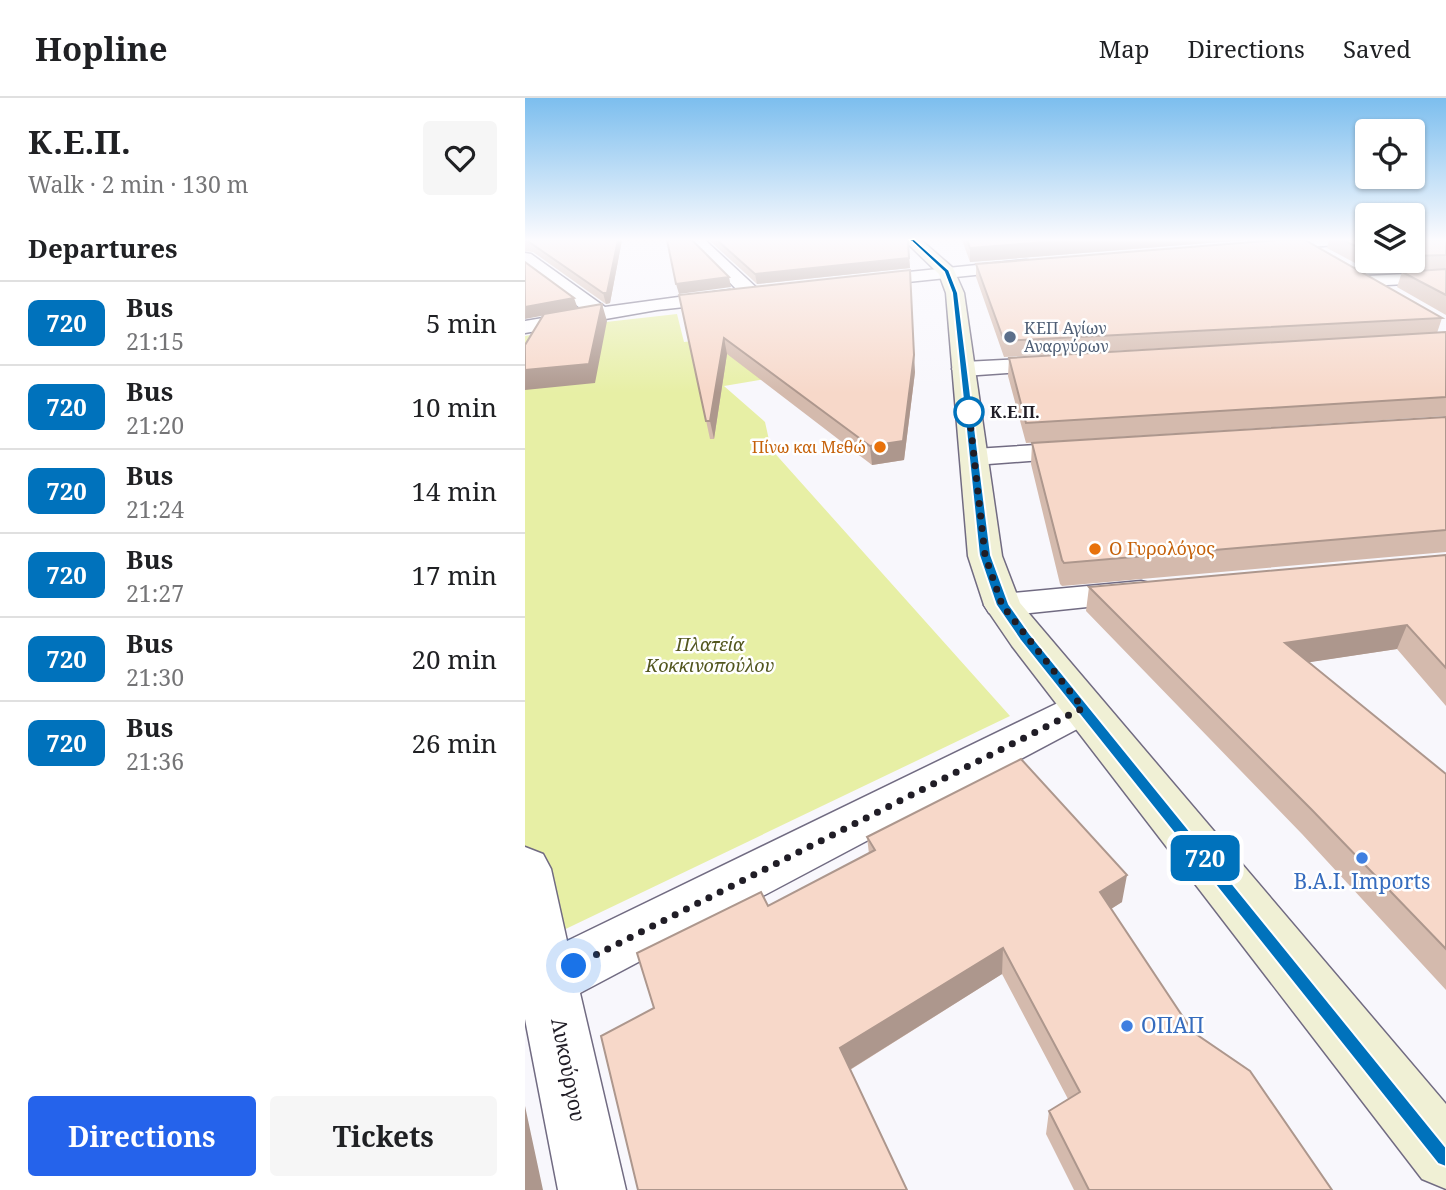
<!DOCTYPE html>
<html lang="en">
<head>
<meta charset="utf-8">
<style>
  body { margin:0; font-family:"Noto Serif",serif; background:#f6f6f6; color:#202124; height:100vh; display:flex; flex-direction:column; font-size:26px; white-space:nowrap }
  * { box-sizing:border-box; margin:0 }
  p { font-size:23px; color:#757577 }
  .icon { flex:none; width:38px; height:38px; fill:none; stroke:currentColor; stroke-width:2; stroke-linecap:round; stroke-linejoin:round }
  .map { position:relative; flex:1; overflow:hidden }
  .details { display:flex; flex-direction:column; background:#fff; width:525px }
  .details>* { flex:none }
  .badge { padding:0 14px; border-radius:10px; font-size:24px; line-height:46px }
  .tools { position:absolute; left:830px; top:21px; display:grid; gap:14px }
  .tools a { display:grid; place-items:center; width:70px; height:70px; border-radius:7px; background:#fff; box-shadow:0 2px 5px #0004; font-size:35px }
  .you { position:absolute; width:35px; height:35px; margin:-18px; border:5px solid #fff; border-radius:50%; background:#1a73e8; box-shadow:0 0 0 10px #1a73e833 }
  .map>.badge { position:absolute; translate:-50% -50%; box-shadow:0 0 0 4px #fff }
  h2 { padding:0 28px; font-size:26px; line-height:63px }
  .round { display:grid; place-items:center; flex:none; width:74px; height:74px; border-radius:7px; background:#f6f6f6 }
  .summary { display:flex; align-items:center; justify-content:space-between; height:119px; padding:0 28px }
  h1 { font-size:33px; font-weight:700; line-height:52px }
  .button { display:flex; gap:14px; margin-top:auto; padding:14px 28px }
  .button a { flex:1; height:80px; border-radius:7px; background:#2563eb; color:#fff; font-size:28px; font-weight:700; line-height:80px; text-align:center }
  .button a+a { background:#f6f6f6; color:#202124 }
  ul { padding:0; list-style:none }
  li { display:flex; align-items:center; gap:21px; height:84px; padding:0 28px; border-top:2px solid #e0e0e0 }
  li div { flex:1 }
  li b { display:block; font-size:26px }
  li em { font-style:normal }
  li .badge { min-width:77px; font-weight:700; text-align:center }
  header { display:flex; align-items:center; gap:42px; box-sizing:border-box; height:98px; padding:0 35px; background:#fff; border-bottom:2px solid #e0e0e0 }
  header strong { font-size:33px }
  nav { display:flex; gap:38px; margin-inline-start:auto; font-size:24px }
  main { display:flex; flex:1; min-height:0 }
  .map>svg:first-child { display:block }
  .green { fill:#e7efa5 }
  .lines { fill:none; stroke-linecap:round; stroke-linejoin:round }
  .street-casing { stroke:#716b82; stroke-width:3 }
  .secondary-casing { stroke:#716b82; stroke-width:3 }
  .street { fill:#fff; fill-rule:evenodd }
  .secondary { fill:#f0f0d5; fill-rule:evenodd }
  .wall { fill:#d4baad }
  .shaded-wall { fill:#ad978d }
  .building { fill:#f7d8c9; stroke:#ad978d; stroke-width:2 }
  .line { fill:#0072bc; stroke:#fff; stroke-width:2 }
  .walk { stroke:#201d26; stroke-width:7; stroke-dasharray:0 12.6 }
  .service-dot { fill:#5c6f8a; stroke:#fff; stroke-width:2.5 }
  .stop-dot { fill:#fff; stroke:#0072bc; stroke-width:3.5 }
  .food-dot { fill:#e8710a; stroke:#fff; stroke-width:2.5 }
  .shop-dot { fill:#3f7fe0; stroke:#fff; stroke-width:2.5 }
  .labels { text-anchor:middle; stroke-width:5; stroke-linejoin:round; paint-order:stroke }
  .far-service-label { font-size:16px; fill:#4e5e75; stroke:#fff; text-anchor:start }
  .far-stop-label { font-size:16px; font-weight:bold; fill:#201d26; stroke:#fff; text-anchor:start }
  .far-food-label { font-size:16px; fill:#c56008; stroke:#fff; text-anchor:end }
  .food-label { font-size:18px; fill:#c56008; stroke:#fff; text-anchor:start }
  .park-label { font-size:18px; font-style:italic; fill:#53571f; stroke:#fff }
  .near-shop-label { font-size:21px; fill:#366cbe; stroke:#fff }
  .near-street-label { font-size:21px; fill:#201d26; stroke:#fff }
</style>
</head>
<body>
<header>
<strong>Hopline</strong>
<nav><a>Map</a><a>Directions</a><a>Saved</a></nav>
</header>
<main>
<section class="details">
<div class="summary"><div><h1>Κ.Ε.Π.</h1><p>Walk · 2 min · 130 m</p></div><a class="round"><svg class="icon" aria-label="heart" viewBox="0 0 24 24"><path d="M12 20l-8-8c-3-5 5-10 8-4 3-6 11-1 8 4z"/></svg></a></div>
<h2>Departures</h2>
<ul>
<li><span class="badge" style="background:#0072bc;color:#fff">720</span><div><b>Bus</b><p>21:15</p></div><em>5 min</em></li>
<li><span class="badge" style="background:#0072bc;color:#fff">720</span><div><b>Bus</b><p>21:20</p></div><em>10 min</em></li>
<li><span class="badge" style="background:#0072bc;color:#fff">720</span><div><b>Bus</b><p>21:24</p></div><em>14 min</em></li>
<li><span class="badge" style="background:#0072bc;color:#fff">720</span><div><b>Bus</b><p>21:27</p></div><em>17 min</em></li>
<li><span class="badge" style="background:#0072bc;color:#fff">720</span><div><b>Bus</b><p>21:30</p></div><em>20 min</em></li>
<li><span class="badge" style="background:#0072bc;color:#fff">720</span><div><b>Bus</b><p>21:36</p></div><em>26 min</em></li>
</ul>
<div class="button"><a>Directions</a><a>Tickets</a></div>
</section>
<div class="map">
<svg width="921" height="1092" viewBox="0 0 921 1092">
  <rect width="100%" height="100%" fill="#f8f7fc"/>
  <path class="green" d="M152 216 159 244 305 227 301 271 199 288 240 324 246 351 485 618 26 838 0 767V238L72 225Z"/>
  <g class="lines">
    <defs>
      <path id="street" d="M163 142H180L234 192 236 196 234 200H220Z
        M747 142H819L811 147 732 153 724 148 726 145Z
        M0 155 6 156 80 209 205 192 215 198 205 204 132 212 0 235V223L59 213 0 168Z
        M501 162 507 163 510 167 507 171 335 189 326 184 335 179Z
        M921 174V184L842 188 833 183 842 178Z
        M535 259 543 261 546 266 543 271 439 278 431 276 427 271 431 266 439 264Z
        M559 344 569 346 573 352 569 358 450 367 440 365 436 359 440 353 450 351Z
        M616 483 629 486 634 494 629 502 477 518 464 515 459 507 464 499 477 496Z
        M558 595 573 600 579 610 573 620 55 895 101 1092H33L0 921V749L18 756 26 771 42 843 543 600Z"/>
      <path id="secondary" d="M379 142H396L428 170 439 195 477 458 495 505 921 1006V1091L897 1081 487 548 459 507 443 458 421 195 414 176Z"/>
    </defs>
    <use href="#street" class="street-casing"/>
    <use href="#secondary" class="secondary-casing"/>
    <use href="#street" class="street"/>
    <use href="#secondary" class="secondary"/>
  </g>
  <path class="wall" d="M0 142H97L85 205 81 206 8 154 0 153Z
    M184 142H383L385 170 232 186Z
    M437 142H720L445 164Z
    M804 142H842V163H887V142H921V217L872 189 877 174 921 171 847 174 802 150Z
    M451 166 917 220 912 235 479 259 451 179Z
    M154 197 390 274 379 362 347 367 202 256 189 341H185Z
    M921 234V318L501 345 483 278 484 260Z
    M921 319V454L537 488 535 486 506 366 507 345Z
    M921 457V608L872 551 784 564 921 676V892L777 736 561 513 564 489Z
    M342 739 597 804 586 811 668 934 807 1092H549L521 1036 524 1013 543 1001 477 876 325 972 129 910 243 808 344 756Z"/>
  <path class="shaded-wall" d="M93 142H97L85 205 81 206 78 195Z
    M546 142H720L445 164V150Z
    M384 160 385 170 232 186 230 176Z
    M385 172 390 274 379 362 347 367 345 348Z
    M204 179 206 189 154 196 151 186Z
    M49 200 53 211 0 221V209Z
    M77 206 82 223 70 285 0 292V272Z
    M199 240 202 256 189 341 185 323Z
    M882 527 872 551 753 569 760 545Z
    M602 777 597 804 570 821 575 794Z
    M478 850 477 876 321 974 315 950Z
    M0 1008 18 1092H0Z"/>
  <path class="building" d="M0 142H93L82 195H78L4 144 0 143Z
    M142 142H167L204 179 151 186Z
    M192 142H383L384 160 230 176Z
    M442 142H546L445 150Z
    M752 142H780L917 220 479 243 451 166Z
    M818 142H842V154Z
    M887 142H921V157L887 158Z
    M0 164 49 200 0 209Z
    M921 171V197L877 174Z
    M385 172 389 257 378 343 345 348 199 240 185 323H181L154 197Z
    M77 206 64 266 0 272V247L19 216Z
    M921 234V299L501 325 484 260Z
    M921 319V432L539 465 537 462 507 345Z
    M921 457V570L882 527 760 545 921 676V851L787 712 564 489Z
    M496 661 602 777 575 794 668 934 725 973 807 1092H564L524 1013 555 994 478 850 315 950 382 1092H113L76 938 129 910 112 855 236 794 243 808 350 752 342 739Z"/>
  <linearGradient id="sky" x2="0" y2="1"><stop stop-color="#7cbeee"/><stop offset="0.48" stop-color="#fcfbfe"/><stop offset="1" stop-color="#fcfbfe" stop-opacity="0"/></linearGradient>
  <rect width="921" height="295" fill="url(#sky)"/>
  <path class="line" d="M389 141 424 172 433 195 466 457 484 506 505 536 921 1049V1069L913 1066 495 542 471 507 454 457 427 195 419 174 385 142Z"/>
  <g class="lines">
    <path class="walk" d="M49 868 558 610 477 507 460 457 444 314"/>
  </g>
  <circle class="service-dot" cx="485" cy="239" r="7"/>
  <circle class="stop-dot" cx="444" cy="314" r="14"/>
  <g class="food-dot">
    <circle cx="355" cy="349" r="7"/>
    <circle cx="570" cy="451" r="7"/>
  </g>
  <g class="shop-dot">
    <circle cx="837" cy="760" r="7"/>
    <circle cx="602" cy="928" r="7"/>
  </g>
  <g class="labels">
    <g class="far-service-label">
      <text x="499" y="236">ΚΕΠ Αγίων<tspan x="499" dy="18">Αναργύρων</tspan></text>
    </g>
    <g class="far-stop-label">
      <text x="465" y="320">Κ.Ε.Π.</text>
    </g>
    <g class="far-food-label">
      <text x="341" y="355">Πίνω και Μεθώ</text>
    </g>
    <g class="food-label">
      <text x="584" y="457">Ο Γυρολόγος</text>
    </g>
    <g class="park-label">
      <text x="185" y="553">Πλατεία<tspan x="185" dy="21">Κοκκινοπούλου</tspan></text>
    </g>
    <g class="near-shop-label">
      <text x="837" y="791">B.A.I. Imports</text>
      <text x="616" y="935" text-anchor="start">ΟΠΑΠ</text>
    </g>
    <g class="near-street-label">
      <text transform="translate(43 972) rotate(79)" y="7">Λυκούργου</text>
    </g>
  </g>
</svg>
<div class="tools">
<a><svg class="icon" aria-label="locate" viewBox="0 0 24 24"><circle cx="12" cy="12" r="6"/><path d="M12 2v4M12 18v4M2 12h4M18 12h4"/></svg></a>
<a><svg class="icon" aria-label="layers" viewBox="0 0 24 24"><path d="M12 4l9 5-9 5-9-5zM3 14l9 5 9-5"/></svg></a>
</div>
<div class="you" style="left:49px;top:868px"></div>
<b class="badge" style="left:680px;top:760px;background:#0072bc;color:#fff">720</b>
</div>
</main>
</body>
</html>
